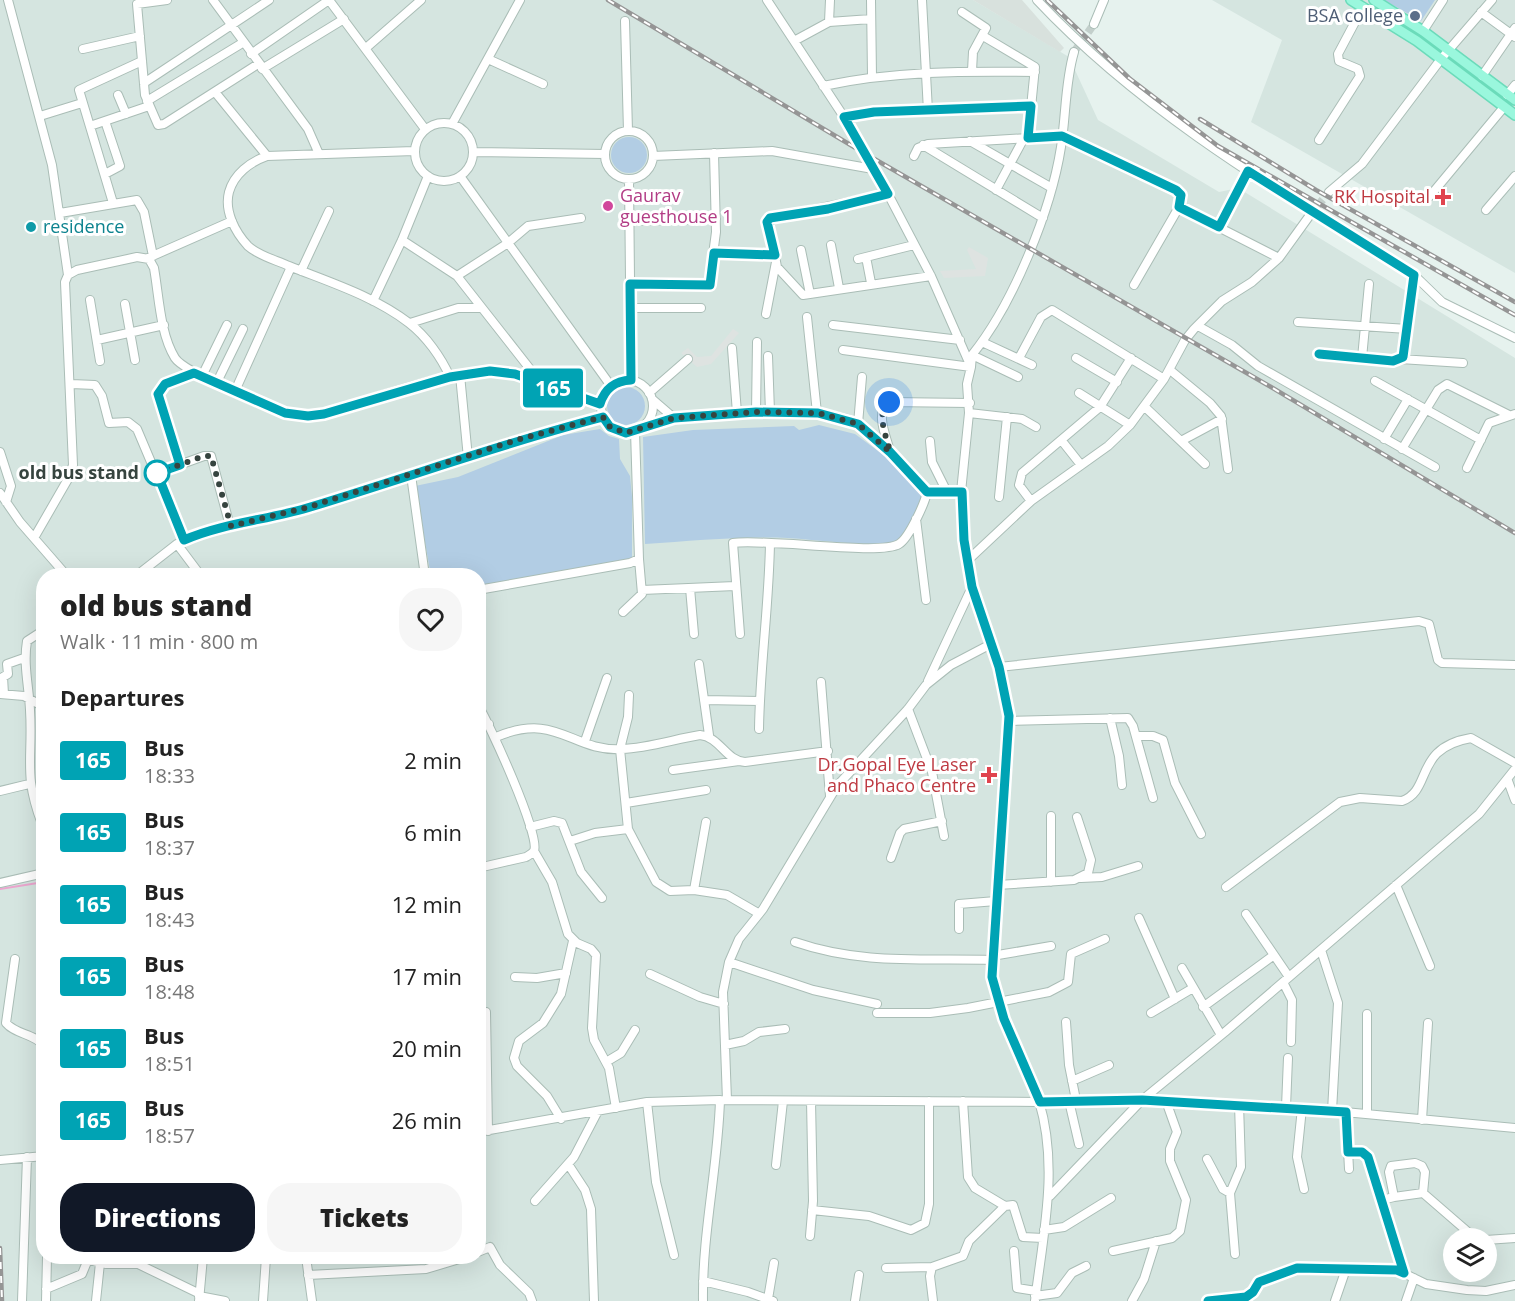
<!DOCTYPE html>
<html lang="en">
<head>
<meta charset="utf-8">
<style>
  body { margin:0; font-family:"Open Sans",sans-serif; background:#f6f6f6; color:#222; height:100vh; display:flex; flex-direction:column; font-size:22px; white-space:nowrap }
  * { box-sizing:border-box; margin:0 }
  p { font-size:20px; color:#767676 }
  .icon { flex:none; width:33px; height:33px; fill:none; stroke:currentColor; stroke-width:2; stroke-linecap:round; stroke-linejoin:round }
  .map { position:relative; flex:1; overflow:hidden }
  .details { position:absolute; left:36px; top:568px; width:450px; height:696px; display:flex; flex-direction:column; background:#fff; border-radius:24px; box-shadow:0 6px 24px #0002 }
  .details>* { flex:none }
  .badge { padding:0 12px; border-radius:4px; font-size:21px; line-height:39px }
  .buttons { position:absolute; left:1443px; top:1228px; display:grid; gap:12px }
  .buttons a { display:grid; place-items:center; width:54px; height:54px; border-radius:50%; background:#fff; box-shadow:0 6px 24px #0002; font-size:30px }
  .you { position:absolute; width:30px; height:30px; margin:-15px; border:4px solid #fff; border-radius:50%; background:#1a73e8; box-shadow:0 0 0 9px #1a73e833 }
  .map>.badge { position:absolute; translate:-50% -50%; box-shadow:0 0 0 3px #fff }
  h2 { padding:0 24px; font-size:22px; line-height:54px }
  .round { display:grid; place-items:center; flex:none; width:63px; height:63px; border-radius:24px; background:#f6f6f6 }
  .overview { display:flex; align-items:center; justify-content:space-between; height:102px; padding:0 24px }
  h1 { font-size:28px; font-weight:800; line-height:45px }
  .primary-button { display:flex; gap:12px; margin-top:auto; padding:12px 24px }
  .primary-button a { flex:1; height:69px; border-radius:24px; background:#111827; color:#fff; font-size:24px; font-weight:800; line-height:69px; text-align:center }
  .primary-button a+a { background:#f6f6f6; color:#222 }
  ul { padding:0; list-style:none }
  li { display:flex; align-items:center; gap:18px; height:72px; padding:0 24px }
  li div { flex:1 }
  li b { display:block; font-size:22px }
  li em { font-style:normal }
  li .badge { min-width:66px; font-weight:700; text-align:center }
  .map>svg:first-child { display:block }
  .residential { fill:#d5e5e0; fill-rule:evenodd }
  .industrial { fill:#d8e1dd }
  .green { fill:#b2cde4 }
  .parking { fill:#dee3e1 }
  .lines { fill:none; stroke-linecap:round; stroke-linejoin:round }
  .stream { stroke:#eba6ce; stroke-width:2 }
  .minor-tunnel { stroke:#c3cfcb; stroke-width:8; stroke-dasharray:8 4; stroke-linecap:butt }
  .minor-casing { stroke:#aabdb6; stroke-width:10 }
  .major-casing { stroke:#6bdbba; stroke-width:12 }
  .minor { stroke:#fff; stroke-width:8 }
  .major { stroke:#9af7dd; stroke-width:9 }
  .rail-casing { stroke:#959595; stroke-width:4.5 }
  .rail { stroke:#fff; stroke-width:2; stroke-dasharray:7; stroke-linecap:butt }
  .line-casing { stroke:#fff; stroke-width:14 }
  .line { stroke:#00a3b4; stroke-width:9 }
  .walk { stroke:#36443f; stroke-width:6; stroke-dasharray:0 10.8 }
  .service-dot { fill:#5c6f8a; stroke:#fff; stroke-width:2 }
  .health-dot { fill:#e0444e; stroke:#fff; stroke-width:2 }
  .hotel-dot { fill:#d1479c; stroke:#fff; stroke-width:2 }
  .culture-dot { fill:#0f9aa8; stroke:#fff; stroke-width:2 }
  .stop-dot { fill:#fff; stroke:#00a3b4; stroke-width:3 }
  .labels { text-anchor:middle; stroke-width:6; stroke-linejoin:round; paint-order:stroke }
  .service-label { font-size:18px; fill:#4e5e75; stroke:#fff; text-anchor:end }
  .hotel-label { font-size:18px; fill:#b23c85; stroke:#fff; text-anchor:start }
  .health-label { font-size:18px; fill:#be3a42; stroke:#fff; text-anchor:end }
  .culture-label { font-size:18px; fill:#0d838f; stroke:#fff; text-anchor:start }
  .stop-label { font-size:18px; font-weight:bold; fill:#36443f; stroke:#fff; text-anchor:end }
</style>
</head>
<body>
<div class="map">
<svg width="1515" height="1301" viewBox="0 0 1515 1301">
  <rect width="100%" height="100%" fill="#e6f2ee"/>
  <path class="residential" d="M0 0H973L1069 57 1098 120 1219 192 1238 188 1515 358V1301H0ZM44 576H478V1257H44ZM1454 1239H1486V1272H1454Z
    M1212 0H1515V273L1251 122 1282 40Z"/>
  <path class="industrial" d="M973 0H1022L1064 48 1060 52Z"/>
  <path class="green" d="M1384 0H1435L1421 21Z
    M611 155a18 18 0 1 1 36 0a18 18 0 1 1-36 0Z
    M607 406a19 19 0 1 1 38 0a19 19 0 1 1-38 0Z
    M819 425 855 434 889 459 922 493C922 507 907 536 893 542 877 548 808 539 788 538 741 536 692 541 645 544L643 437 693 430 794 426 799 430Z
    M600 429 609 436 619 439 620 459 630 476 632 497V560L479 588 478 576H431L415 486 458 477 563 435Z"/>
  <path class="parking" d="M969 247 988 258 985 276 944 278 940 271 976 269 967 250Z
    M733 329 739 333 711 364 697 367 681 353 688 348 697 357 711 356Z"/>
  <g class="lines">
    <path class="stream" d="M0 889 44 882"/>
    <path class="minor-tunnel" d="M1074 52 1094 24
      M1310 215 1329 192"/>
    <defs>
      <path id="minor" d="M8 0 52 165 68 275
        M167 0 137 4 145 95 158 125 164 124 258 64
        M213 0 308 129 319 154
        M329 0 425 129
        M767 0 844 117 888 194 931 276 971 367 967 384 969 413 961 492 964 540 972 587 999 667 1009 716 992 977C1000 1021 1027 1059 1039 1101 1059 1167 1043 1235 1035 1301
        M871 0 872 76
        M922 0 928 111
        M1037 0C1145 115 1281 193 1414 275L1442 302 1515 338
        M962 12 986 28 973 52 972 71
        M1481 12 1515 37
        M625 21 628 131
        M829 22 830 0
        M1094 24 1104 0
        M1423 31 1443 0
        M983 36 1035 67 1028 138
        M794 41 829 22 871 19
        M366 48 421 0
        M83 49 140 36
        M251 54 329 0
        M488 59 543 84
        M262 69 344 19
        M1482 76 1515 28
        M144 83 269 0
        M823 86C893 71 964 71 1035 72
        M215 92 267 156
        M118 95 126 114
        M1507 95 1515 85
        M147 101 244 42
        M40 116 82 103
        M844 117 874 112 1031 107
        M415 152a29 29 0 1 1 58 0a29 29 0 1 1-58 0Z
        M452 124 520 0
        M90 126 149 106
        M605 155a24 24 0 1 1 48 0a24 24 0 1 1-48 0Z
        M1319 140 1360 76 1358 69 1339 61 1338 54 1363 7
        M970 141 1052 188
        M923 145 1043 218
        M414 151 267 156C250 162 234 174 229 192 224 211 235 232 248 246 259 256 276 260 289 266 329 282 374 296 409 323 426 336 441 357 450 377
        M473 152 605 154
        M653 156 772 151 873 169
        M914 156 918 148 928 144 1062 136 1176 190 1181 195 1179 207 1134 285
        M105 174 120 166 105 121
        M460 176 611 386
        M629 179 631 380
        M996 190 1024 138
        M1329 192 1362 164 1441 59 1492 0
        M888 194 768 219 777 267 803 295 931 276
        M1430 196 1504 107
        M113 203 79 90 142 61
        M1179 207 1279 258
        M1486 210 1515 176
        M60 213 137 200 144 212 153 256
        M627 221 716 219
        M1219 227 1248 171
        M402 240 457 276 541 383
        M831 245 839 288
        M801 250 810 294
        M714 253 775 255
        M866 257 914 245
        M148 258 232 221
        M858 259 866 257 871 283
        M301 271 329 211
        M457 276 508 243 528 226 581 218
        M630 284 709 285 716 232 714 153
        M90 300 100 361
        M373 301 402 240 428 176
        M125 304 135 360
        M630 308H701
        M766 314 776 262
        M807 317 817 413
        M1298 322 1408 329
        M410 323 458 308H481
        M833 325 960 340
        M1198 326 1232 345 1258 366 1435 467
        M97 340 164 325
        M982 342 1032 365
        M732 348 737 413
        M843 350 971 367 972 355C1013 304 1051 211 1061 147 1066 116 1065 82 1074 52
        M1319 354 1393 361 1403 357 1414 275
        M972 355 1018 377
        M768 356 770 412
        M1019 358 1041 317 1052 310 1164 379
        M1076 358 1117 382
        M1362 358 1369 284
        M1400 359 1463 363
        M1170 370 1210 403 1221 416 1228 469
        M460 375 468 458
        M202 376 227 325
        M601 406a26 26 0 1 1 52 0a26 26 0 1 1-52 0Z
        M1375 381 1481 440
        M217 382 243 329
        M71 384 95 385 102 396 109 423 128 422 137 429 184 540
        M235 391 291 267
        M649 393 688 359
        M1079 393 1130 425
        M652 399 674 418
        M1145 407 1205 464
        M756 412 757 342
        M969 413 1022 419 1036 427
        M858 424 862 377
        M642 428C652 425 662 421 673 419 711 411 826 405 859 424 886 441 903 472 927 492H961
        M1384 439 1408 399
        M930 441 932 462 947 492
        M1062 441 1081 465
        M1181 441 1222 419
        M1402 449 1438 390 1447 384 1509 415
        M0 452 11 486 6 502
        M890 452C887 437 874 413 889 402L970 403
        M180 465 158 394 165 384 194 373
        M1467 468 1489 423 1515 414
        M157 473 204 456H211L230 526
        M0 493 20 522 67 576
        M999 497 1007 417
        M1031 501 1019 485 1022 473 1100 407 1131 358
        M916 519 926 600
        M34 538 68 479 73 465 65 282 68 275 77 270 137 257 149 259 154 268C159 296 160 334 175 358 184 372 273 411 292 415 302 417 313 415 324 414 369 400 455 368 499 371 530 373 570 394 600 404
        M177 544 201 576
        M967 561 1031 501 1108 446 1130 425 1164 379 1185 340 1194 329 1222 301 1252 282 1279 258 1310 215
        M136 576 177 544 202 532 274 517 411 475
        M425 576 411 475 520 439 603 417
        M690 588 694 634
        M478 590 630 563 639 559 635 431
        M642 590 735 586
        M623 612 642 594 639 559
        M740 634 733 543C766 538 880 556 899 544 909 538 925 503 927 492
        M699 664 709 735
        M999 667 1419 621 1429 624 1438 660 1442 663 1515 665
        M928 681 972 587
        M821 682 830 796
        M0 694 24 696 44 707
        M4 694 3 677 8 674 7 664 24 658
        M629 695 628 717 620 749 628 829 656 882 670 891 694 890 727 895 758 913
        M704 700 760 701
        M478 705C489 723 541 836 534 851 532 854 529 855 526 857L478 868
        M908 709 932 772 944 836
        M1110 718 1119 756 1122 785
        M1009 721 1128 718 1133 726 1153 798
        M478 726 489 724
        M759 729C760 666 769 605 770 543
        M1136 736H1153L1163 740 1175 783 1201 834
        M496 737C558 711 571 752 622 749 648 748 675 739 700 735 720 737 726 761 745 762L828 751
        M585 741 607 678
        M673 770 739 761
        M1508 781 1515 800
        M0 791 29 784
        M626 803 706 790
        M42 824C23 775 33 758 30 710 29 687 23 665 27 641L44 630
        M530 827 554 821 562 823 581 872 602 898
        M570 841 595 833 628 829
        M534 851 552 882 568 934 577 943 591 949 596 955 592 1028 594 1040 609 1068 616 1108
        M891 858 900 833 904 829 942 821
        M1081 878 1102 877 1138 866
        M1051 882V816
        M0 883 44 873
        M997 885 1074 880 1088 873 1091 860 1077 817
        M1396 885 1430 966
        M1226 887 1340 802 1360 798 1402 801C1433 790 1413 748 1471 738L1515 763
        M694 890 706 822
        M1246 914 1289 977
        M1139 918 1175 999
        M959 929V904L996 901
        M795 942C862 965 923 958 992 960
        M1321 950 1338 1003 1332 1111
        M992 956 1051 946
        M15 959 6 1023C16 1035 34 1033 44 1046
        M729 962 813 990 877 1004
        M1182 968 1221 1035
        M650 974 700 997 724 1004
        M515 977 537 978 566 973
        M1283 982 1292 1000 1291 1042
        M1203 1007 1274 955
        M486 1012 488 1131
        M877 1013H930L968 1008 1049 992 1068 982 1071 954 1105 939
        M1151 1013 1193 988
        M1367 1014V1114
        M1066 1022 1069 1065 1076 1100
        M725 1045 744 1041 759 1032 785 1029
        M606 1062 621 1053 635 1030
        M1072 1081 1109 1065
        M727 1100 723 992 729 962 739 939 763 909 837 786 908 709 926 685 951 665 991 644
        M963 1101 968 1177 975 1188 1005 1206
        M1069 1101 1079 1144
        M647 1102 656 1182 674 1255
        M1286 1107 1288 1058
        M1302 1108 1297 1157 1304 1189
        M1346 1112 1349 1169
        M561 1119 547 1096 517 1066 514 1058 519 1041 543 1023 561 994 573 941
        M1422 1120 1428 1023
        M478 1132 647 1102 720 1100 1040 1102 1142 1100 1302 1108 1515 1128
        M1348 1152H1362L1368 1157 1383 1202
        M1207 1159 1223 1189 1230 1193
        M0 1160 44 1156
        M568 1164 585 1190 591 1209 594 1301
        M776 1165 783 1101
        M1423 1193 1394 1197 1389 1172 1391 1166 1415 1163 1422 1166 1425 1172 1423 1193 1468 1232 1480 1239
        M1050 1196 1142 1100 1225 1032 1479 814 1515 769
        M1394 1197 1386 1199 1383 1206 1404 1273
        M535 1201 574 1157 598 1111
        M812 1210 869 1216 911 1230 925 1223 929 1204V1101
        M1044 1230 1064 1227 1111 1198
        M810 1236 813 1201 811 1101
        M1486 1240 1515 1238
        M1014 1251 1017 1288 1036 1291
        M1113 1251 1172 1238 1180 1231 1186 1200 1170 1161V1149L1177 1132 1166 1101
        M478 1252 490 1247 500 1265 529 1293 532 1301
        M1235 1254 1230 1193 1241 1167 1239 1104
        M306 1257 312 1301
        M89 1260 106 1264H138L200 1294
        M886 1268 932 1267
        M308 1275 426 1269 466 1257
        M703 1281 748 1292 773 1301
        M46 1289 82 1274 89 1257
        M199 1296 225 1301
        M1035 1296 1057 1293 1072 1273 1086 1266
        M768 1299 774 1263
        M22 1301 27 1157
        M46 1301 47 1257
        M96 1301 100 1263
        M199 1301 203 1257
        M263 1301 266 1257
        M703 1301C702 1234 718 1167 720 1100
        M855 1301 859 1275
        M933 1301 930 1276 932 1267 963 1256 969 1241 1005 1206 1013 1205 1023 1237 1043 1238
        M1132 1301 1144 1279 1156 1241
        M1208 1301 1246 1297 1253 1292 1259 1282 1297 1268 1397 1270 1426 1284 1467 1290 1486 1291 1515 1285
        M1335 1301 1346 1269
        M1406 1301 1414 1278"/>
      <path id="major" d="M1351 0 1417 41 1515 115
        M1374 0 1423 31 1515 100"/>
    </defs>
    <use href="#minor" class="minor-casing"/>
    <use href="#major" class="major-casing"/>
    <use href="#minor" class="minor"/>
    <use href="#major" class="major"/>
    <defs>
      <path id="rail" d="M608 0 864 153 1271 387 1515 533
        M1047 0 1129 78 1218 146 1515 315
        M1200 119 1316 190 1515 302
        M0 1248 2 1301"/>
    </defs>
    <use href="#rail" class="rail-casing"/>
    <use href="#rail" class="rail"/>
  </g>
  <g class="lines">
    <defs>
      <path id="line" d="M1208 1301 1246 1297 1253 1292 1259 1282 1297 1268 1397 1270 1404 1273 1368 1157 1362 1152H1348L1346 1112 1142 1100 1040 1102 1004 1019 992 977 1009 716 999 667 972 587 964 540 962 492H927L890 452 858 424 818 413 756 412 674 418 626 433 610 427 603 417C503 443 406 478 307 508 267 520 223 523 184 540L157 473 180 465 158 394 165 384 194 373 285 413 308 416 324 414 450 377 490 371 515 374 600 404C605 388 615 381 631 380L630 284 710 285 714 253 775 255 767 222 770 218 828 209 888 194 844 117 874 112 1031 106 1028 138 1062 136 1176 190 1181 195 1179 207 1219 227 1248 171 1414 275 1403 357 1393 361 1319 354"/>
    </defs>
    <use href="#line" class="line-casing"/>
    <use href="#line" class="line"/>
    <path class="walk" d="M157 473 204 456H211L231 526 309 507 520 439 603 417 610 427 626 433 674 418 756 412 818 413 858 424 890 452C887 437 875 413 889 402"/>
  </g>
  <circle class="service-dot" cx="1415" cy="16" r="6"/>
  <g class="health-dot">
    <path d="M1440 188h6v6h6v6h-6v6h-6v-6h-6v-6h6z"/>
    <path d="M986 766h6v6h6v6h-6v6h-6v-6h-6v-6h6z"/>
  </g>
  <circle class="hotel-dot" cx="608" cy="206" r="6"/>
  <circle class="culture-dot" cx="31" cy="227" r="6"/>
  <circle class="stop-dot" cx="157" cy="473" r="12"/>
  <g class="labels">
    <g class="service-label">
      <text x="1403" y="22">BSA college</text>
    </g>
    <g class="hotel-label">
      <text x="620" y="202">Gaurav<tspan x="620" dy="21">guesthouse 1</tspan></text>
    </g>
    <g class="health-label">
      <text x="1430" y="203">RK Hospital</text>
      <text x="976" y="771">Dr.Gopal Eye Laser<tspan x="976" dy="21">and Phaco Centre</tspan></text>
    </g>
    <g class="culture-label">
      <text x="43" y="233">residence</text>
    </g>
    <g class="stop-label">
      <text x="139" y="479">old bus stand</text>
    </g>
  </g>
</svg>
<div class="buttons">
<a><svg class="icon" aria-label="layers" viewBox="0 0 24 24"><path d="M12 4l9 5-9 5-9-5zM3 14l9 5 9-5"/></svg></a>
</div>
<div class="you" style="left:889px;top:402px"></div>
<b class="badge" style="left:553px;top:388px;background:#00a3b4;color:#fff">165</b>
<section class="details">
<div class="overview"><div><h1>old bus stand</h1><p>Walk · 11 min · 800 m</p></div><a class="round"><svg class="icon" aria-label="heart" viewBox="0 0 24 24"><path d="M12 20l-8-8c-3-5 5-10 8-4 3-6 11-1 8 4z"/></svg></a></div>
<h2>Departures</h2>
<ul>
<li><span class="badge" style="background:#00a3b4;color:#fff">165</span><div><b>Bus</b><p>18:33</p></div><em>2 min</em></li>
<li><span class="badge" style="background:#00a3b4;color:#fff">165</span><div><b>Bus</b><p>18:37</p></div><em>6 min</em></li>
<li><span class="badge" style="background:#00a3b4;color:#fff">165</span><div><b>Bus</b><p>18:43</p></div><em>12 min</em></li>
<li><span class="badge" style="background:#00a3b4;color:#fff">165</span><div><b>Bus</b><p>18:48</p></div><em>17 min</em></li>
<li><span class="badge" style="background:#00a3b4;color:#fff">165</span><div><b>Bus</b><p>18:51</p></div><em>20 min</em></li>
<li><span class="badge" style="background:#00a3b4;color:#fff">165</span><div><b>Bus</b><p>18:57</p></div><em>26 min</em></li>
</ul>
<div class="primary-button"><a>Directions</a><a>Tickets</a></div>
</section>
</div>
</body>
</html>
